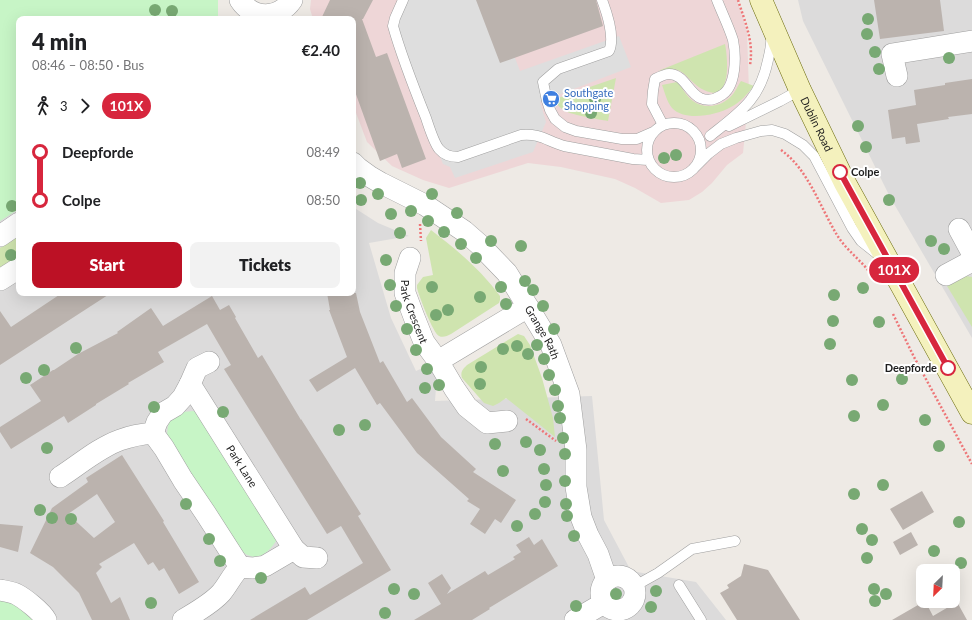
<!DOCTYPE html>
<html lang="en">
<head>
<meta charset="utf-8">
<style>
  body { margin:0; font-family:Lato,sans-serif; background:#f2f2f2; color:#202124; height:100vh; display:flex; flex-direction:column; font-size:15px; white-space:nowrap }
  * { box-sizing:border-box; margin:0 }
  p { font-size:13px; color:#757577 }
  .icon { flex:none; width:22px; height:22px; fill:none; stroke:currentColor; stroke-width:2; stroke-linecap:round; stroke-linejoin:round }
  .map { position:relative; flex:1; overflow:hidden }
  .drawer { position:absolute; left:16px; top:16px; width:340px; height:280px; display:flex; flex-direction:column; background:#fff; border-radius:8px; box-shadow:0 4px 16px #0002 }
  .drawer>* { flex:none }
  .badge { padding:0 8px; border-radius:13px; font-size:14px; line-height:26px }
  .needle { width:26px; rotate:204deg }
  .fabs { position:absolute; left:916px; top:564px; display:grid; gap:8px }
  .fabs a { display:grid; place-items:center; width:44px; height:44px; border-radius:8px; background:#fff; box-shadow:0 4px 16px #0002; font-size:20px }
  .map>.badge { position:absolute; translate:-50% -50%; box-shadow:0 0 0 2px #fff }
  .legs { display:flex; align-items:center; gap:6px; height:44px; padding:0 16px; font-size:13px }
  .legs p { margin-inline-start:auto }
  .headline { display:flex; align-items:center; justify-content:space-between; height:68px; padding:0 16px }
  h1 { font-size:22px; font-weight:800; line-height:30px }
  .button { display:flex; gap:8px; margin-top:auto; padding:8px 16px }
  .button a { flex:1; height:46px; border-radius:8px; background:#bc1125; color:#fff; font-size:16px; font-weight:800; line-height:46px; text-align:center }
  .button a+a { background:#f2f2f2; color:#202124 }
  ul { padding:0 16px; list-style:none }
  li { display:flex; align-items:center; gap:14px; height:48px; font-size:15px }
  li i { display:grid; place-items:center; width:6px; height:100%; margin:0 5px; background:currentColor }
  li i::after { content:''; width:10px; height:10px; margin:-5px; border:3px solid; border-radius:50%; background:#fff }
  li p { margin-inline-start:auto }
  li:first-child i { background:linear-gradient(#0000 50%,currentColor 0) }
  li:last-child i { background:linear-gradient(currentColor 50%,#0000 0) }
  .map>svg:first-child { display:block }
  .residential { fill:#dcdbdb }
  .commercial { fill:#eed6d7 }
  .grass { fill:#cfe4af }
  .park { fill:#c7f5c6 }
  .parking { fill:#dedede }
  .building { fill:#bbb3ae; fill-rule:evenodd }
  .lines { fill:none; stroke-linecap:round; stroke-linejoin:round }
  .service-casing { stroke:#9f9f9f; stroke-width:11 }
  .minor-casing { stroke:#9f9f9f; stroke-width:22 }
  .secondary-casing { stroke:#6c6c0e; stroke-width:23 }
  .path { stroke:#ee7678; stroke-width:2.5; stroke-dasharray:2 2; stroke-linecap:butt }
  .service { stroke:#fff; stroke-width:10 }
  .minor { stroke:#fff; stroke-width:21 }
  .secondary { stroke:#f4f1bd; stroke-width:22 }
  .tree { fill:#78a973 }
  .line-1-casing { stroke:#fff; stroke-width:9 }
  .line-1 { stroke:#d7263d; stroke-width:6 }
  .stop-1-dot { fill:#fff; stroke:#d7263d; stroke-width:2 }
  .labels { text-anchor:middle; stroke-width:4; stroke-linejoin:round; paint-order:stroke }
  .shop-label { font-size:11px; fill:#366cbe; stroke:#fff; text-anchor:start }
  .street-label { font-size:11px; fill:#1e1e1e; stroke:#fff }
  .stop-label { font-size:11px; font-weight:bold; fill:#1e1e1e; stroke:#fff; text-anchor:start }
</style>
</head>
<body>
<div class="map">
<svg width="972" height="620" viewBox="0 0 972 620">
  <rect width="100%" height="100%" fill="#eeeae5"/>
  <path class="residential" d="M0 0 19 19V293H353V207L378 223 409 236 369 243 391 318 416 371 438 361 435 401 592 396 604 520 631 571 696 582 726 620H0Z
    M798 0H972V338L890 197 803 21Z"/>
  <path class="commercial" d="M311 0H737L747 32 749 92 743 153 727 165 712 183 702 192 689 200 661 203 635 188 615 179 561 167 528 163 449 188 423 180 392 166 367 142 353 105V19H313L310 9Z"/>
  <path class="grass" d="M725 44C728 59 732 104 704 90 694 86 689 76 680 71 673 68 666 69 658 71Z
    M616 78 608 121C598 119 569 115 562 109 558 106 556 103 555 99Z
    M741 81 754 86C747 94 741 102 731 107 717 115 685 122 672 108 667 102 665 93 662 85L677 82C683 88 685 95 693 101 703 109 719 107 728 99 734 95 737 87 741 81Z
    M431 230C457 250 481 270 500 296V300L499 303 451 334C447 336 443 338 439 336 433 333 419 296 417 288V285L423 277 433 275 426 238Z
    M19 236V259L0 271V248Z
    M966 276 972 277V327L947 286 955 280Z
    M518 334 524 336 530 345 542 378 553 418 555 437 506 398 499 403 493 406 484 403 462 378C460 372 463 369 467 365Z"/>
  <path class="park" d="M0 0H218V19H19V209L0 221Z
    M193 411 198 413 278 538C270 551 259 563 244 553 240 551 238 547 235 544L167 435 168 426 171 419 183 412Z
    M0 599 10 600 37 620H0Z"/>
  <path class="parking" d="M401 0H493L520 71 619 36 631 67 540 102 546 122 533 152 455 178 450 167 443 164 401 60 393 22Z"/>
  <path class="building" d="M330 0H373L363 19H362L376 57 387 53 426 159 402 168 397 154 380 161 353 86V19H321Z
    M476 0H596L603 26 500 63Z
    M874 0H940L944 31 880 39Z
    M972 79V114L948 117 949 119 917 124 920 142 906 144 905 137 892 139 888 110 916 105 914 90 945 85V83Z
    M62 293H111L0 365V311L11 327Z
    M327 293H356L360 312 380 363 383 361 407 402 412 398 441 437 476 469 473 472 516 500 501 523 495 519 485 534 470 524 480 509 467 501 469 499 417 453 380 403 377 405 355 368 317 392 309 380 347 357 329 310H330Z
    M212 296 220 310 229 305 236 317 235 318 258 358 262 355 301 420V419L361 514 358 516 391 570 307 620H250L305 587 310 595 363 563 341 526 327 534 224 369 231 365 207 324 158 352 164 362 128 383 129 384 96 404V405L68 423 64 416 11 449 0 432V427L41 401 30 385 53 370H54L78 354 118 333 117 332 151 308 163 326Z
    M122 455 164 521 163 522 199 582 179 594 164 568 159 571 153 562 148 565 134 543 99 564 102 567 96 573 111 603 120 597 130 620H92L79 593 53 567 30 553 52 508 88 482 86 478ZM97 494 115 522 94 538 68 514Z
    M922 491 934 512 903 530 890 509Z
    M0 524 23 526 18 552 0 547Z
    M911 532 918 545 900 555 893 542Z
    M529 537 534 545 542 539 558 566 489 608 490 609 472 620H414L441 604 428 583 442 574 451 588 447 594 485 571 488 575 515 559 513 557 521 552 516 545Z
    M744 564 768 570 800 620H737L720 593 729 588 727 585 741 576Z
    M925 601 933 616 957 602 967 620H892Z"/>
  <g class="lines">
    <defs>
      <path id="service" d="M403 0 395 18 393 26C402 58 414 88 426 118 429 127 434 143 439 149 444 155 451 157 458 157L521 135C540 133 547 141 564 146L633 159 648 160
        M602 0C607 13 615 38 609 51L558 69 543 82 547 101 550 110 555 119 565 127 576 131 622 139H637L653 132
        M647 150a27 27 0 1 1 54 0a27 27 0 1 1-54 0Z
        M663 125 652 104 653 91 655 79C659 77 665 74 669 74 684 74 688 92 700 98 707 101 714 100 720 96 737 88 736 55 733 40 729 27 722 13 717 0
        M729 126 780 101 800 90
        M710 136C740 112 760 100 768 60 770 52 772 43 771 35
        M693 169 708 154 721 144 736 138 761 131 772 130 785 134 803 145 814 156 852 228 861 241 876 253
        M679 585 701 620
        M633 587 658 573 692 549 735 541"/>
      <g id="minor">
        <path d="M240 0C253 20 279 19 292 0"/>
        <path d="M897 76 892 54 972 41"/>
        <path id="s1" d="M353 163 358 168 369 176 381 183 425 205 464 231 480 245 507 273 528 307 551 345 569 394 576 450V487L581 517 588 535 598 554 607 580"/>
        <path d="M959 229 972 253"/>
        <path d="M0 236 19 223"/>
        <path id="s2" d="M410 258 405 273V293L414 317 424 342 438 361 454 388 467 407 487 423 507 421"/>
        <path d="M946 275 972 261"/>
        <path d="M0 280 19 268"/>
        <path d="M438 361 528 307"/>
        <path id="s3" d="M209 362 197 368 190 384 294 549 303 557 317 558"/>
        <path d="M153 433 164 448 183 480 206 514 240 567"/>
        <path d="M60 477C79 465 98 448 120 440 131 436 142 434 153 433L157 422 163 413 175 406 183 397 190 384"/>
        <circle cx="618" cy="593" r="17"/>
        <path d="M0 590C5 591 11 592 16 594 24 598 42 612 46 620"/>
        <path d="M183 620C196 612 211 604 221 593 228 585 232 575 240 567L253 568 265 566 294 549"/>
        <path d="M575 620 604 603"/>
      </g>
      <g id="secondary">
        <path id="s4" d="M761 0 800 90 845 183 972 413"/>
      </g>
    </defs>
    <use href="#service" class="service-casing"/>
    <use href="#minor" class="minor-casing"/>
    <use href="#secondary" class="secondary-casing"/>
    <path class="path" d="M738 0C745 22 754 42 750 65
      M781 150C808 169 820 207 837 235 846 250 861 260 871 274
      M420 224 421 241
      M893 314 914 357 972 464
      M526 419 556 441"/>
    <use href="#service" class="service"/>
    <use href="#minor" class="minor"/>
    <use href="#secondary" class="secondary"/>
  </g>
  <g class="tree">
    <circle cx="155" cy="10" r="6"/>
    <circle cx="172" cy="11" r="6"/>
    <circle cx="868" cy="19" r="6"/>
    <circle cx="867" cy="34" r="6"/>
    <circle cx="875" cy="52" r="6"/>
    <circle cx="949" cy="58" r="6"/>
    <circle cx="879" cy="69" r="6"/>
    <circle cx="595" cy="99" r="6"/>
    <circle cx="591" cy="113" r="6"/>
    <circle cx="858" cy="126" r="6"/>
    <circle cx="866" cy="147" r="6"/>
    <circle cx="676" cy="155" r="6"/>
    <circle cx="664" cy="158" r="6"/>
    <circle cx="360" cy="183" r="6"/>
    <circle cx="378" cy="194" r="6"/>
    <circle cx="432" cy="194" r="6"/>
    <circle cx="361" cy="200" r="6"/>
    <circle cx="889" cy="200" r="6"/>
    <circle cx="12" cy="206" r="6"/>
    <circle cx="411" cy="211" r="6"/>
    <circle cx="457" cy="213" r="6"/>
    <circle cx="391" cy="214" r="6"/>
    <circle cx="428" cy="221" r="6"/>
    <circle cx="444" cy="232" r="6"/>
    <circle cx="400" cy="233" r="6"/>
    <circle cx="491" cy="241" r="6"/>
    <circle cx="931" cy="241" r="6"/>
    <circle cx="461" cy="244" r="6"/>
    <circle cx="521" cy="246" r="6"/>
    <circle cx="944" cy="249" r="6"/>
    <circle cx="11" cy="255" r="6"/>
    <circle cx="476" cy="258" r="6"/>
    <circle cx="386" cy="260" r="6"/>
    <circle cx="525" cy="281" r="6"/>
    <circle cx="390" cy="285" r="6"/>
    <circle cx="432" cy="287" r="6"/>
    <circle cx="501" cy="287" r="6"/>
    <circle cx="863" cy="288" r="6"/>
    <circle cx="533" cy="290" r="6"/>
    <circle cx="834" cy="295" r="6"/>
    <circle cx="480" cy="297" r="6"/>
    <circle cx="506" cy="304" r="6"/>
    <circle cx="396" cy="306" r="6"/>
    <circle cx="543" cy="306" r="6"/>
    <circle cx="448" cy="310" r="6"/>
    <circle cx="436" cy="315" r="6"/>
    <circle cx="833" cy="321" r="6"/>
    <circle cx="879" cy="322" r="6"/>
    <circle cx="407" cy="329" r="6"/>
    <circle cx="554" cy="329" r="6"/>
    <circle cx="830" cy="344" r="6"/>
    <circle cx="537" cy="345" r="6"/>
    <circle cx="517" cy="346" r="6"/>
    <circle cx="76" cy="348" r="6"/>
    <circle cx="503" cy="349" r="6"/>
    <circle cx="416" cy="350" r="6"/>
    <circle cx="528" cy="354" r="6"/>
    <circle cx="544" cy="359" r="6"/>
    <circle cx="481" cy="367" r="6"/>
    <circle cx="427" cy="369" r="6"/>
    <circle cx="44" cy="370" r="6"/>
    <circle cx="549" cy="375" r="6"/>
    <circle cx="26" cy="378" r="6"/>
    <circle cx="902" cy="379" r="6"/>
    <circle cx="852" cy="380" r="6"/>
    <circle cx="480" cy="384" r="6"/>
    <circle cx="439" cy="385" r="6"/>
    <circle cx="425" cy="388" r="6"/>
    <circle cx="555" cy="390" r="6"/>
    <circle cx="883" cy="405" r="6"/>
    <circle cx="558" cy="406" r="6"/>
    <circle cx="154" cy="407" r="6"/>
    <circle cx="223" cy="412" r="6"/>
    <circle cx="854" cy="416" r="6"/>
    <circle cx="560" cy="418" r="6"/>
    <circle cx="925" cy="420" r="6"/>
    <circle cx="365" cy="425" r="6"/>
    <circle cx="339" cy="430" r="6"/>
    <circle cx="563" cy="438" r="6"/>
    <circle cx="526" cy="442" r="6"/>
    <circle cx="495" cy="444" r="6"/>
    <circle cx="939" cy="446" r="6"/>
    <circle cx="47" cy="448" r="6"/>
    <circle cx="540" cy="450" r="6"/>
    <circle cx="565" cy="454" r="6"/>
    <circle cx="544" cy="469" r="6"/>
    <circle cx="503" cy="471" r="6"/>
    <circle cx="565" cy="481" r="6"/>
    <circle cx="546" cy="485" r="6"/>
    <circle cx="883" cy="485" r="6"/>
    <circle cx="854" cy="494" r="6"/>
    <circle cx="545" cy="502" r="6"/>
    <circle cx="186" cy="504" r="6"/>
    <circle cx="566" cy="504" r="6"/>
    <circle cx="40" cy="510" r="6"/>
    <circle cx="535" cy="514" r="6"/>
    <circle cx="567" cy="516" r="6"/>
    <circle cx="52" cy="518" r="6"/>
    <circle cx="71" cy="519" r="6"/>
    <circle cx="959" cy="522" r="6"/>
    <circle cx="517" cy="526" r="6"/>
    <circle cx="862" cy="529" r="6"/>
    <circle cx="574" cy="536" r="6"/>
    <circle cx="209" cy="539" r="6"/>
    <circle cx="872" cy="540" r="6"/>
    <circle cx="934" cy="551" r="6"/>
    <circle cx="867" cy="558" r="6"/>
    <circle cx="220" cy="561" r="6"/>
    <circle cx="961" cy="563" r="6"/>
    <circle cx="261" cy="578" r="6"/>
    <circle cx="394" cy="589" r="6"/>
    <circle cx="874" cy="589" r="6"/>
    <circle cx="656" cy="591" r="6"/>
    <circle cx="414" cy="594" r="6"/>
    <circle cx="616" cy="594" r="6"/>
    <circle cx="886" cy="594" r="6"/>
    <circle cx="875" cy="601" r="6"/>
    <circle cx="151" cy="603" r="6"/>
    <circle cx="576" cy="606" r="6"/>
    <circle cx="651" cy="607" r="6"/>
    <circle cx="385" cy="613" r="6"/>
  </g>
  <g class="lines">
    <defs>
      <path id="line-1" d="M840 172 948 368"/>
    </defs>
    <use href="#line-1" class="line-1-casing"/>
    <use href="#line-1" class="line-1"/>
  </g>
  <defs>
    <symbol id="supermarket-disc" viewBox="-11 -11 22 22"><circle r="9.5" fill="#3f7fe0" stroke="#fff"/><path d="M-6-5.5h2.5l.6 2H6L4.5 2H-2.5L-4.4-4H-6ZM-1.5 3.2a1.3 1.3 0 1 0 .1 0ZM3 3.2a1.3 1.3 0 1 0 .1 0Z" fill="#fff"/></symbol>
  </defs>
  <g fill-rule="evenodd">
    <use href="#supermarket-disc" x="541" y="89" width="20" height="20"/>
  </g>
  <g class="stop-1-dot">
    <circle cx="840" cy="172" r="7"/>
    <circle cx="948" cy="368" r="7"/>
  </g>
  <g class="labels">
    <g class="shop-label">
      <text x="564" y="97">Southgate<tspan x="564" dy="13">Shopping</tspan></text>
    </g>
    <g class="street-label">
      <text dy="4" stroke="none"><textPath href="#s4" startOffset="136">Dublin Road</textPath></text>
      <text dy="4" stroke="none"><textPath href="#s2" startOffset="56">Park Crescent</textPath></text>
      <text dy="4" stroke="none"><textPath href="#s1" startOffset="260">Grange Rath</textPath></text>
      <text dy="4" stroke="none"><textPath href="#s3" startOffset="128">Park Lane</textPath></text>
    </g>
    <g class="stop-label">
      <text x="851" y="176">Colpe</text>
      <text x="937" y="372" text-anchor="end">Deepforde</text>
    </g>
  </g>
</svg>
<div class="fabs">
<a><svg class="needle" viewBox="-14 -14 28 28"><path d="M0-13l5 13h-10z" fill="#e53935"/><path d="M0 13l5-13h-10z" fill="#757577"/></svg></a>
</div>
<b class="badge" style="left:894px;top:270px;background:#d7263d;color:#fff">101X</b>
<section class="drawer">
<div class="headline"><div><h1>4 min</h1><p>08:46 – 08:50 · Bus</p></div><b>€2.40</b></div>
<div class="legs"><svg class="icon" aria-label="walk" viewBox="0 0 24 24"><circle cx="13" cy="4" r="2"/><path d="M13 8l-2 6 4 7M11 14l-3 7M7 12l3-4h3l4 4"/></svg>3<svg class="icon" aria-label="forward" viewBox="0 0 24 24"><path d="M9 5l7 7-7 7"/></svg><b class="badge" style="background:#d7263d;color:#fff">101X</b></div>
<ul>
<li><i style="color:#d7263d"></i><b>Deepforde</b><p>08:49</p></li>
<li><i style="color:#d7263d"></i><b>Colpe</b><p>08:50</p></li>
</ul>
<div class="button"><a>Start</a><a>Tickets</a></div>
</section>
</div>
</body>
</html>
